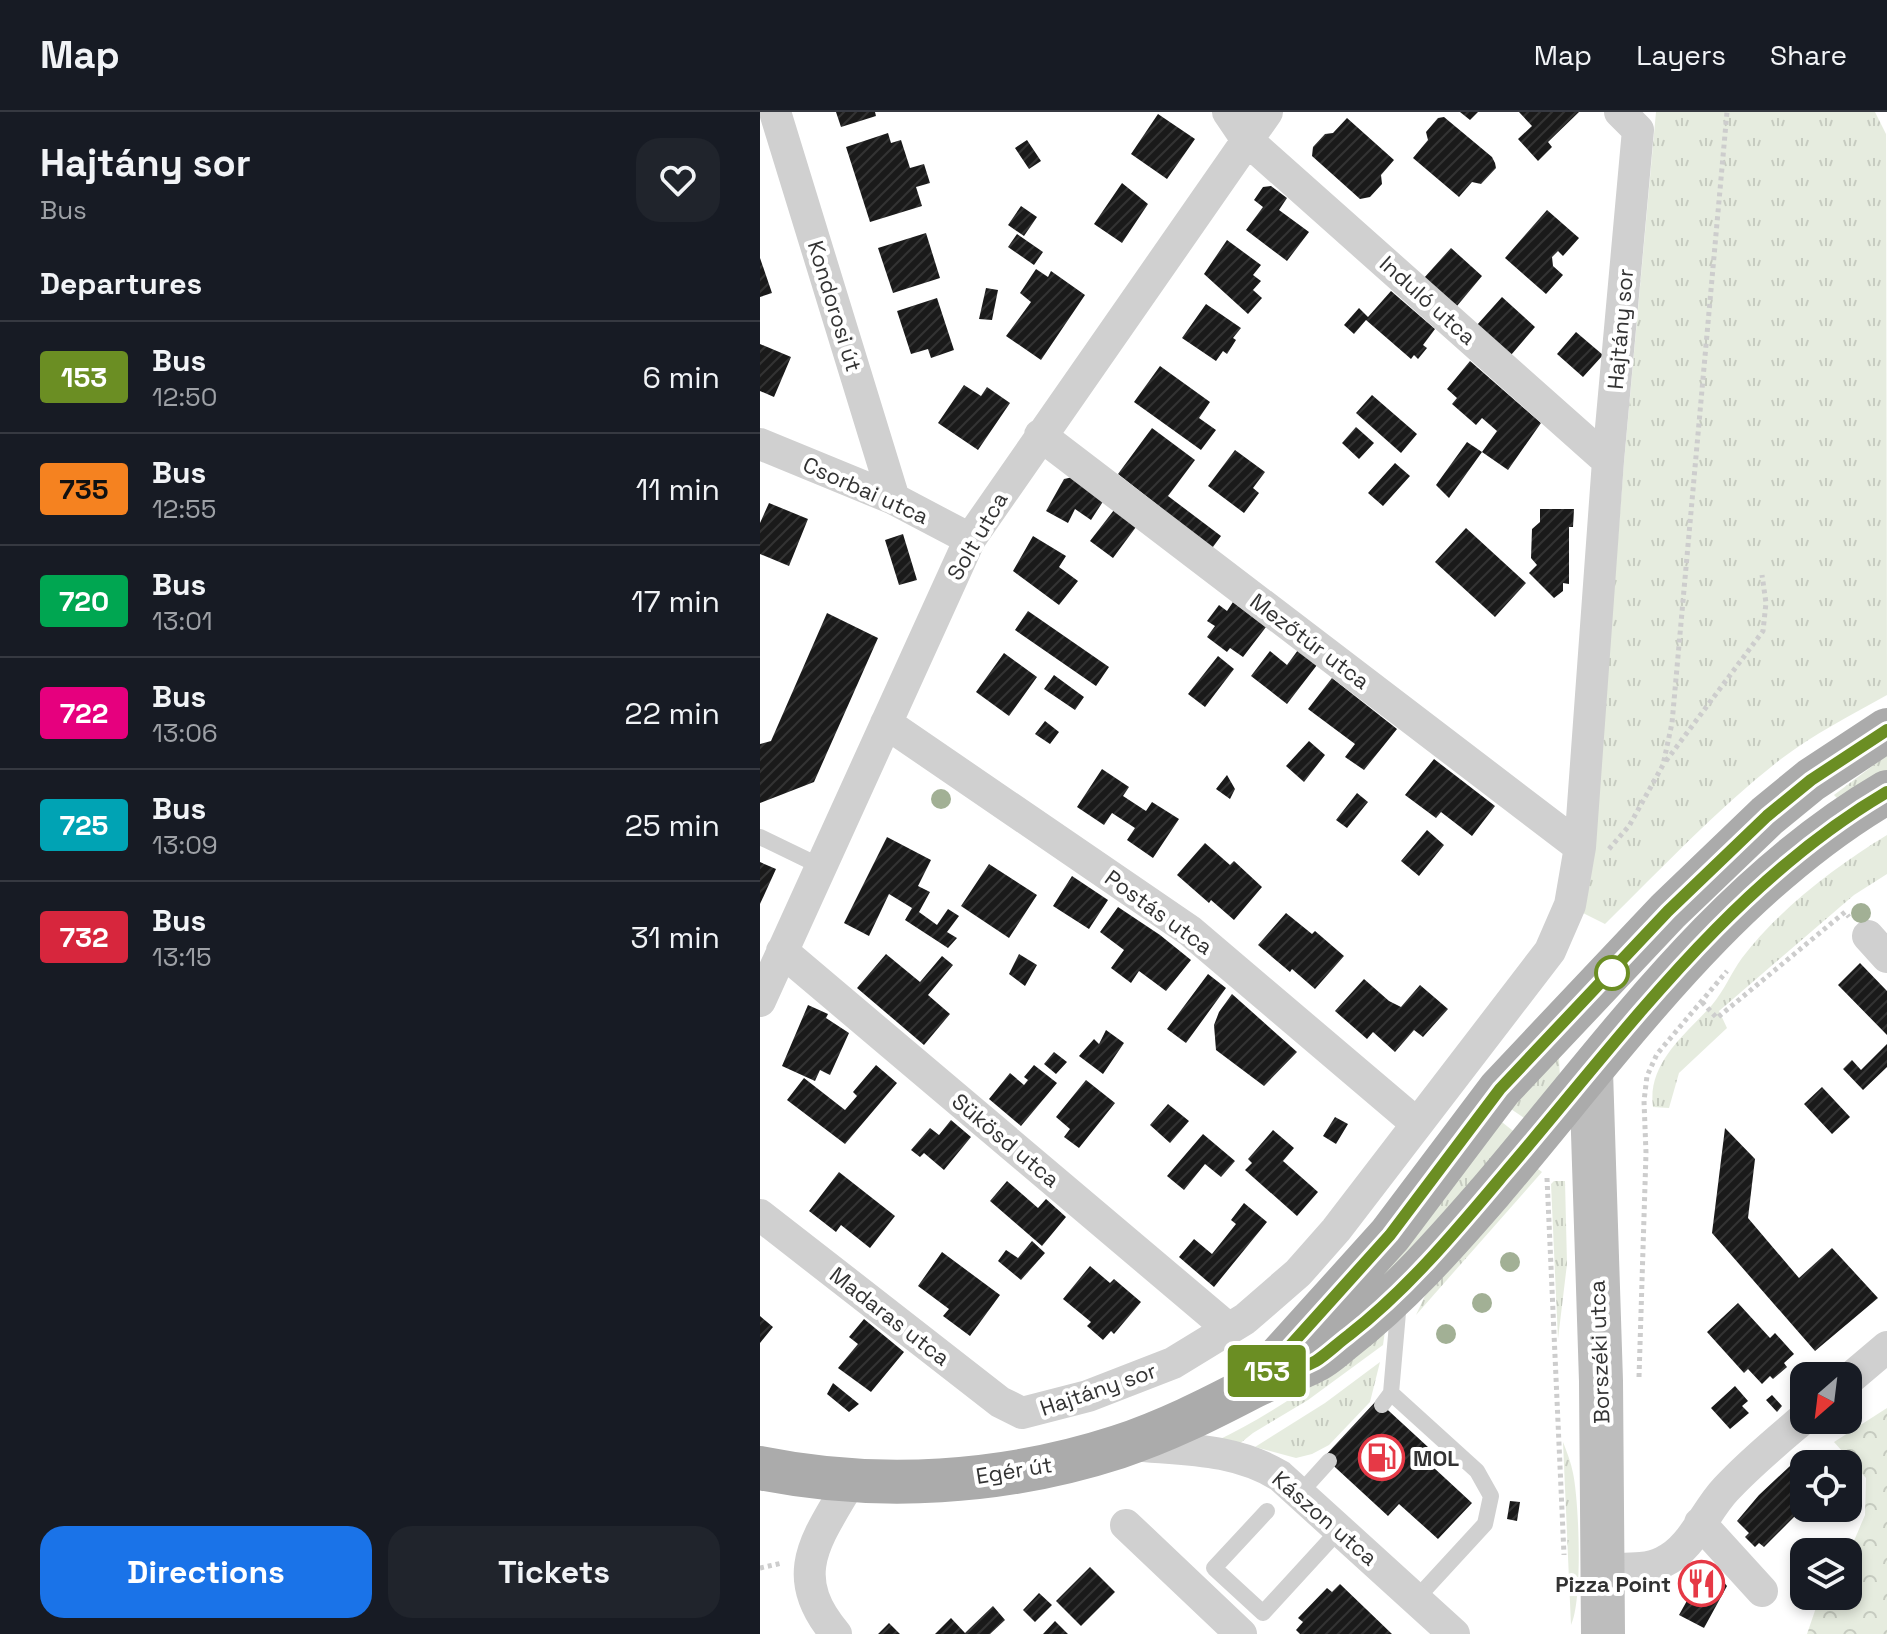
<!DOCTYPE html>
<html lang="en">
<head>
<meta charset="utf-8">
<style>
  body { margin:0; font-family:"Space Grotesk",sans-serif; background:#20242c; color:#f1f3f6; height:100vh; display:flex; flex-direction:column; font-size:30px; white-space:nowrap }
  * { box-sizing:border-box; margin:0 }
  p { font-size:26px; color:#9ea1a6 }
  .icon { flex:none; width:44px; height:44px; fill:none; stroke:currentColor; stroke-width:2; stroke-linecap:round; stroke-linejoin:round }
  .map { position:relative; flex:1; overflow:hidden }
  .side { display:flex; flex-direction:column; background:#171b24; width:760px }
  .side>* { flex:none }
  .badge { padding:0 16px; border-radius:6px; font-size:28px; line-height:52px }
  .needle { width:52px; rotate:208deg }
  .fabs { position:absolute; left:1030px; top:1250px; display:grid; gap:16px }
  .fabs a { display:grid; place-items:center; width:72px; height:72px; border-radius:16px; background:#171b24; box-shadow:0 4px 12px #0003; font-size:40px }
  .map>.badge { position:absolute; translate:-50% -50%; box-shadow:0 0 0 4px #fff }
  h2 { padding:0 40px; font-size:30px; line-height:72px }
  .round { display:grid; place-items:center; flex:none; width:84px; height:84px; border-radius:24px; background:#20242c }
  .head { display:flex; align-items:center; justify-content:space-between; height:136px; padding:0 40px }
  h1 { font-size:38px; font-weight:700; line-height:60px }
  .button { display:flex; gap:16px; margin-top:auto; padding:16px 40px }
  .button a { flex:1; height:92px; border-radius:24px; background:#1a73e8; color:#fff; font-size:32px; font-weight:700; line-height:92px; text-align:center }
  .button a+a { background:#20242c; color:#f1f3f6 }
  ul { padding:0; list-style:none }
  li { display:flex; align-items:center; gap:24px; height:112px; padding:0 40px; border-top:2px solid #363941 }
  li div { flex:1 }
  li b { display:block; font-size:30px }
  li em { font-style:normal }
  li .badge { min-width:88px; font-weight:700; text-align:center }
  header { display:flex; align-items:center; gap:48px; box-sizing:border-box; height:112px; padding:0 40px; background:#171b24; border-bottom:2px solid #363941 }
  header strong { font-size:38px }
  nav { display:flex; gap:44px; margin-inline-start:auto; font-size:28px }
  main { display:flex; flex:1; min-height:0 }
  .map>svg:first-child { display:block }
  .grass { fill:url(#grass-tufts) }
  .forest { fill:url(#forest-crowns) }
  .building { fill:url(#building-hatch) }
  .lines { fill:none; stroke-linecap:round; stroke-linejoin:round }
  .path { stroke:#cdcdcd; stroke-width:5; stroke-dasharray:4 4; stroke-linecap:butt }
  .service { stroke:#d0d0d0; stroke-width:16 }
  .minor { stroke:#d0d0d0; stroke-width:32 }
  .secondary { stroke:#bdbdbd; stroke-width:44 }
  .primary { stroke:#ababab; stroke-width:44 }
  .tree { fill:#a2b095 }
  .line-casing { stroke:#fff; stroke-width:18 }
  .line { stroke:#6b8e23; stroke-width:12 }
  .stop-dot { fill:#fff; stroke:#6b8e23; stroke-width:4 }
  .labels { text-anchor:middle; stroke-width:8; stroke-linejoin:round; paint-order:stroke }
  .street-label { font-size:22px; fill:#333; stroke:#fff }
  .poi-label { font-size:22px; font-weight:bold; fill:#333; stroke:#fff; text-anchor:start }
</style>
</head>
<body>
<header>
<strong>Map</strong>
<nav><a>Map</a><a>Layers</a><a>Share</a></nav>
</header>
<main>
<section class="side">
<div class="head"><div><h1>Hajtány sor</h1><p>Bus</p></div><a class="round"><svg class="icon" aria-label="heart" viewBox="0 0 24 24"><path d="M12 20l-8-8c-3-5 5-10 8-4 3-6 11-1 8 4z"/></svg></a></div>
<h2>Departures</h2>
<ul>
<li><span class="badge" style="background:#6b8e23;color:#fff">153</span><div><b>Bus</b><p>12:50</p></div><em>6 min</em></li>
<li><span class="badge" style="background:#f58220;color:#111">735</span><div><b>Bus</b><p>12:55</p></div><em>11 min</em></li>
<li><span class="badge" style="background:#00a651;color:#fff">720</span><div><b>Bus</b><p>13:01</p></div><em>17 min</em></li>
<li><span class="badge" style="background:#e6007e;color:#fff">722</span><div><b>Bus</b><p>13:06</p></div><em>22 min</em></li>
<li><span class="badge" style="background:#00a3b4;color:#fff">725</span><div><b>Bus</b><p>13:09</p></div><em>25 min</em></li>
<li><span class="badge" style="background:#d7263d;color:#fff">732</span><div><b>Bus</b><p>13:15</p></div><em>31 min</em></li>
</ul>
<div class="button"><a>Directions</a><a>Tickets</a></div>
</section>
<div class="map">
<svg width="1127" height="1522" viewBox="0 0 1127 1522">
  <defs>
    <pattern id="grass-tufts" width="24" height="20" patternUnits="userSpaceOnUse" patternTransform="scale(2)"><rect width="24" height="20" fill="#e6ecdf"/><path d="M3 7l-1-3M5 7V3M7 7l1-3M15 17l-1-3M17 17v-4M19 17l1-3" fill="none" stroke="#c6cbc0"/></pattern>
    <pattern id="forest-crowns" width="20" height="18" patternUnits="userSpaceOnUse" patternTransform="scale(2)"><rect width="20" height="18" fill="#e6ecdf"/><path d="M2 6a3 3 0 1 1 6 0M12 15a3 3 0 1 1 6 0" fill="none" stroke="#c6cbc0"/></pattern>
    <pattern id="building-hatch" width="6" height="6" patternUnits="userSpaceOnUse" patternTransform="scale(2)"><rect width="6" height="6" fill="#1a1a1a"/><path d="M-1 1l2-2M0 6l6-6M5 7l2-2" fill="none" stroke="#333"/></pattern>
  </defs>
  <rect width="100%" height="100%" fill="#fff"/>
  <path class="grass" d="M896 0H1115L1126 22 1127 583C1091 603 1054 622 1021 647 958 696 902 756 845 812L819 799 833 738 864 350Z
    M1127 643V660L1080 689 1074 683Z
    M1127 723V762L1094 783 959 899 967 916 919 961 909 996 893 995C887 951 925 923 952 893 964 879 971 861 982 846 1018 798 1076 754 1127 723Z
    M799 944 800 968 767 1008 748 995Z
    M738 1007 757 1022 611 1183 630 1148Z
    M774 1054 782 1060 656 1203 670 1173Z
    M794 1069H805L807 1152 798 1227 791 1072Z
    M625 1219 623 1233 548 1288 493 1321 478 1333 454 1330C516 1301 570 1260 625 1219Z
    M620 1250 610 1290 569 1333 552 1342 536 1346 495 1335 565 1291Z
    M803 1330C807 1340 811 1351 813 1361 819 1389 823 1488 811 1513Z"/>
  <path class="forest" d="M1127 1296V1522H1047L1060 1484H1088V1443L1105 1403 1106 1366 1074 1330Z"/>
  <path class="building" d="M76 0H115L116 4 81 15Z
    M700 0H718L710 8Z
    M759 0H819L788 30 792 35 778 49 758 27 772 14Z
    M398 2 435 27 407 67 371 42Z
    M684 5 732 45 735 51 736 56 721 72 712 70 699 85 653 46 668 28 666 20 678 6Z
    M587 6 634 48 621 63 622 72 610 85 600 87 552 44 553 35 565 22 573 21Z
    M128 21 131 31 141 28 150 56 164 52 170 71 156 75 162 94 110 110 86 35Z
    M267 28 281 49 269 57 255 36Z
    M362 71 388 92 362 131 334 112Z
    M511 74 527 86 519 98 549 120 527 149 486 118 503 95 494 88 503 75Z
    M261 94 277 105 264 124 248 113Z
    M787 98 819 126 803 144 798 139 792 145 793 154 803 163 786 182 745 146Z
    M166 121 180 166 133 181 118 136Z
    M257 122 283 140 274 153 248 135Z
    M467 128 501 153 493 163 501 169 493 178 502 186 488 202 444 162Z
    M691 136 722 164 697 194 664 166Z
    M0 146 12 181 0 185Z
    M276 157 288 165 291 159 325 183 281 248 246 224 271 190 260 181Z
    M226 176 238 178 232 208 219 207Z
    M631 179 675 217 663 233 667 236 658 247 654 243 651 247 606 208 594 222 584 213 599 196 608 205Z
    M742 185 775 215 751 243 717 213Z
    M177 186 194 238 171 246 168 237 151 242 137 199Z
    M446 192 481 216 473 226 476 228 467 242 463 239 456 249 422 226Z
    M816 220 843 243 823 265 797 242Z
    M0 232 31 245 14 285 0 279Z
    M710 249 781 311 748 358 722 340 737 319 722 306 716 313 692 292 697 286 687 277Z
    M400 254 450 290 439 306 456 318 441 338 374 290Z
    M204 273 221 284 227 275 250 291 218 338 178 311Z
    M612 283 657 322 641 341 596 301Z
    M596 315 614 331 599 347 582 331Z
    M392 316 435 348 408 384 461 424 450 439 397 399 400 395 358 362Z
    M707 330 722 340 689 386 676 373Z
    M475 338 505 360 493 376 499 381 484 401 448 374Z
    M635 351 650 364 623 394 608 381Z
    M313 365 344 388 331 408 315 397 308 411 286 399 304 367Z
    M9 391 48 407 29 454 0 442V411Z
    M780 397H814L813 415H809V472L803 471V479L794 486 769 461 777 453 771 446 772 417 780 410Z
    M354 398 376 415 353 446 330 429Z
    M706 416 766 471 735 505 675 450Z
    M143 422 157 468 139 473 125 428Z
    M273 424 306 444 299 455 318 469 299 493 253 459Z
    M473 490 506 515 483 545 470 536 467 540 447 525 455 514 447 509 459 493 467 499Z
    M268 499 349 555 336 574 255 518Z
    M67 501 118 526 54 670 0 691V632L11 629Z
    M538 538 557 553 527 592 491 564 510 539 527 553Z
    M244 541 277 565 249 604 216 580Z
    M458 544 474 557 445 595 428 582Z
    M294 563 324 585 315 598 284 577Z
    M572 566 637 617 604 658 585 645 595 632 548 597Z
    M285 609 299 620 290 632 275 622Z
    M549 629 565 643 544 670 526 654Z
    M674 647 735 694 712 724 681 700 676 706 645 683Z
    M342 657 369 675 363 684 386 699 392 690 419 707 393 746 367 728 375 716 352 701 344 713 317 695Z
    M467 663 475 677 470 687 456 677Z
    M597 681 608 690 587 716 576 708Z
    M667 718 684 733 659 764 641 749Z
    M127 725 171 748 158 774 170 780 159 800 177 813 188 797 199 804 187 820 197 826 188 836 145 808 152 796 129 782 109 824 84 811Z
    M445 731 470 753 474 749 502 775 474 808 451 788 449 791 417 763Z
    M0 750 16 757 0 792Z
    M229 752 277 783 249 826 201 794Z
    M312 764 348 788 329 817 293 794Z
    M358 795 400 823 431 848 406 879 379 859 371 871 351 856 364 838 340 820Z
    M526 801 552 822 555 819 584 844 555 877 532 857 530 860 498 833Z
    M126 842 160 870 182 844 193 853 168 883 190 902 164 933 97 876Z
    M259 842 277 853 265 874 249 862Z
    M1100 851 1127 879V923L1078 873Z
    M448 862 466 876 426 931 407 917Z
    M604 867 629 889 641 895 660 873 688 897 663 925 654 918 635 940 613 920 607 927 575 899Z
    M472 882 537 940 504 974 456 938 454 913 459 900Z
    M48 893 68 902 66 906 89 921 70 963 60 958 55 969 22 954Z
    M346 918 364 931 343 962 319 944 334 927 339 932Z
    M1127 932V955L1103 978 1083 957 1092 948 1101 958Z
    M294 940 307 950 296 962 284 952Z
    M116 953 137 971 85 1032 27 988 44 966 85 998 97 984 93 980Z
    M274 953 297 971 261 1014 229 987 250 961 264 973 268 968 264 965Z
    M326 968 355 991 319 1036 304 1025 310 1017 296 1005Z
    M1062 975 1090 1005 1072 1022 1044 992Z
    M408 992 429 1009 410 1031 390 1013Z
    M575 1005 588 1012 576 1032 563 1024Z
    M191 1008 211 1025 184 1058 164 1041 160 1045 151 1038 170 1016 179 1023Z
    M965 1016 995 1047 988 1106 1039 1166 1072 1136 1118 1186 1055 1239 952 1121Z
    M513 1018 534 1036 523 1049 558 1080 537 1104 485 1058 492 1051 488 1047Z
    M443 1022 475 1049 461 1065 445 1052 424 1078 407 1064Z
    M79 1060 135 1104 110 1136 81 1113 76 1120 49 1099Z
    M247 1069 278 1096 286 1087 306 1105 282 1134 230 1089Z
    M484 1091 507 1110 454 1175 419 1145 434 1127 452 1142 476 1112 471 1108Z
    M272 1129 285 1141 261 1168 238 1149 246 1138 258 1146Z
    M182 1140 240 1183 210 1224 183 1204 189 1197 158 1174Z
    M330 1154 350 1171 354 1167 381 1190 354 1222 351 1219 343 1228 327 1214 331 1210 303 1187Z
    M978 1191 1010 1226 1015 1221 1034 1242 1024 1251 1027 1255 1013 1267 1010 1264 1002 1272 988 1257 984 1261 947 1220Z
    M0 1204 13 1215 0 1231Z
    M104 1207 144 1240 111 1280 78 1256 98 1232 89 1225Z
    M73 1271 99 1292 89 1300 67 1282Z
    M975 1274 988 1289 982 1294 989 1301 970 1317 951 1296Z
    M1012 1283 1022 1294 1017 1300 1006 1288Z
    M617 1288 681 1347 673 1355 712 1391 678 1427 639 1392 628 1404 564 1345Z
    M1045 1340 1056 1352H1044V1395L1004 1435 999 1431 995 1435 985 1425 989 1421 977 1409 999 1383Z
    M750 1389 760 1390 757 1409 747 1407Z
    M330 1455 355 1480 321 1514 296 1489Z
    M953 1457 967 1474 944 1516 919 1503 943 1460Z
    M580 1472 632 1522H540L536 1518 543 1510 538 1506 567 1476 572 1480Z
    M279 1481 292 1493 275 1510 263 1498Z
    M233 1494 245 1508 230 1522H175L191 1506 205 1521Z
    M295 1509 308 1522H283Z
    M129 1511 140 1522H118Z"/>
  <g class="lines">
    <path class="path" d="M906 649 1003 519 1006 491 1002 463
      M849 737 869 714 903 653 912 611 967 0
      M942 890 957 906 1085 800 1089 805
      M787 1066 804 1443
      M879 1265 886 1041 884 989 887 964 897 942 967 859
      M0 1456 22 1451"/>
    <path class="service" d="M0 725 60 754
      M631 1281 717 1359 731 1384 725 1412 656 1487
      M622 1293 631 1281 639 1189
      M540 1381 569 1349
      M507 1399 454 1456 503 1501 580 1417"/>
    <path class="minor" d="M15 0 134 387
      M468 0 487 28 848 349
      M280 323 820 735
      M0 332 134 387 210 427
      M126 611 430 819 656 1011
      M1108 824 1127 845
      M22 839 469 1217
      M0 889 210 427 507 0
      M0 1103 240 1290 262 1301 328 1284 413 1251 485 1207 538 1161 576 1118 790 839 810 793 820 735 848 349 878 18 860 0
      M1088 1268 1127 1235
      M372 1333C425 1338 474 1336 520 1364L694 1522
      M940 1411 1002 1479
      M366 1413 481 1522
      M842 1457C862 1456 885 1459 903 1450 933 1436 944 1400 966 1377 990 1351 1017 1329 1044 1306
      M76 1522C25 1462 58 1426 91 1368"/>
    <path class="secondary" d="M831 959 841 1269 843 1522"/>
    <path class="primary" d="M509 1257 630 1123 740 977 908 799 1007 704 1051 668 1127 618
      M0 1356C118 1380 244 1372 358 1335 406 1319 448 1298 492 1275 512 1264 536 1260 556 1248 566 1243 575 1234 584 1227 639 1184 685 1132 731 1079 852 937 964 775 1127 680"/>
  </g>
  <g class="tree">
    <circle cx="181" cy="687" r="10"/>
    <circle cx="1101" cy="801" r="10"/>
    <circle cx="750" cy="1150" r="10"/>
    <circle cx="722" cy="1191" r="10"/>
    <circle cx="686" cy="1222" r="10"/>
  </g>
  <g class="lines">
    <defs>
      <path id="line" d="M1127 618 1051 668 1007 704 908 799 740 977 630 1123 494 1274C514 1266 537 1259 556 1249 567 1242 578 1231 589 1223 648 1177 696 1119 744 1062 861 926 970 772 1127 680"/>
    </defs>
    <use href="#line" class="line-casing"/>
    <use href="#line" class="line"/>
  </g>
  <defs>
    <symbol id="fuel-ring" viewBox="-11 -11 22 22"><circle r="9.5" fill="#fff" stroke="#e63946" stroke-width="1.5"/><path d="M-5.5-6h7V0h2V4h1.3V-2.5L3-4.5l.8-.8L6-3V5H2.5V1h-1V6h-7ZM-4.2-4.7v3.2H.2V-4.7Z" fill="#e63946"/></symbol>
    <symbol id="restaurant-ring" viewBox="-11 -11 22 22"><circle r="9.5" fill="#fff" stroke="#e63946" stroke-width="1.5"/><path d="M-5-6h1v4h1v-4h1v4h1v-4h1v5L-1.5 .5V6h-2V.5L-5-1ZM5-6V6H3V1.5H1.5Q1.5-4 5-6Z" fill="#e63946"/></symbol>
  </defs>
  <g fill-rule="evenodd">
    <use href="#fuel-ring" x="596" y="1320" width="51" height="51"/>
    <use href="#restaurant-ring" x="916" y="1446" width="51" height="51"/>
  </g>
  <circle class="stop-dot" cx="852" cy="861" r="16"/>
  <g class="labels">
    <g class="street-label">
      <text transform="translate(668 188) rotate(42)" y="8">Induló utca</text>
      <text transform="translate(75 194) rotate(73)" y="8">Kondorosi út</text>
      <text transform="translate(860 217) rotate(-85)" y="8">Hajtány sor</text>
      <text transform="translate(106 378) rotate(24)" y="8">Csorbai utca</text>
      <text transform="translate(217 424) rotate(-60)" y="8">Solt utca</text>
      <text transform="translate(550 529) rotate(37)" y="8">Mezőtúr utca</text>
      <text transform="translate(399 800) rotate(36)" y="8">Postás utca</text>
      <text transform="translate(246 1028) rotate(40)" y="8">Sükösd utca</text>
      <text transform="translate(130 1204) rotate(38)" y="8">Madaras utca</text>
      <text transform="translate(839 1240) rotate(-92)" y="8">Borszéki utca</text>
      <text transform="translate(338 1277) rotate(-19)" y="8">Hajtány sor</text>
      <text transform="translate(254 1358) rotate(-9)" y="8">Egér út</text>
      <text transform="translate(565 1406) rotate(41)" y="8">Kászon utca</text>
    </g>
    <g class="poi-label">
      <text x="653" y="1354">MOL</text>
      <text x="911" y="1480" text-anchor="end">Pizza Point</text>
    </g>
  </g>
</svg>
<div class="fabs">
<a><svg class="needle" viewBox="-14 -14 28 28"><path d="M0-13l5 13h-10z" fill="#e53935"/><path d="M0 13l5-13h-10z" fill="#9ea1a6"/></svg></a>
<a><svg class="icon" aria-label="locate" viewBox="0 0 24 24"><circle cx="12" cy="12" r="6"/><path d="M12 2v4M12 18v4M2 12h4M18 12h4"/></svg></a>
<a><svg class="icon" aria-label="layers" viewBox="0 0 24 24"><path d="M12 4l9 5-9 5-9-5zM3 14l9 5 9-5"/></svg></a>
</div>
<b class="badge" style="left:507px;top:1259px;background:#6b8e23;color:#fff">153</b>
</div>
</main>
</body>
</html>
